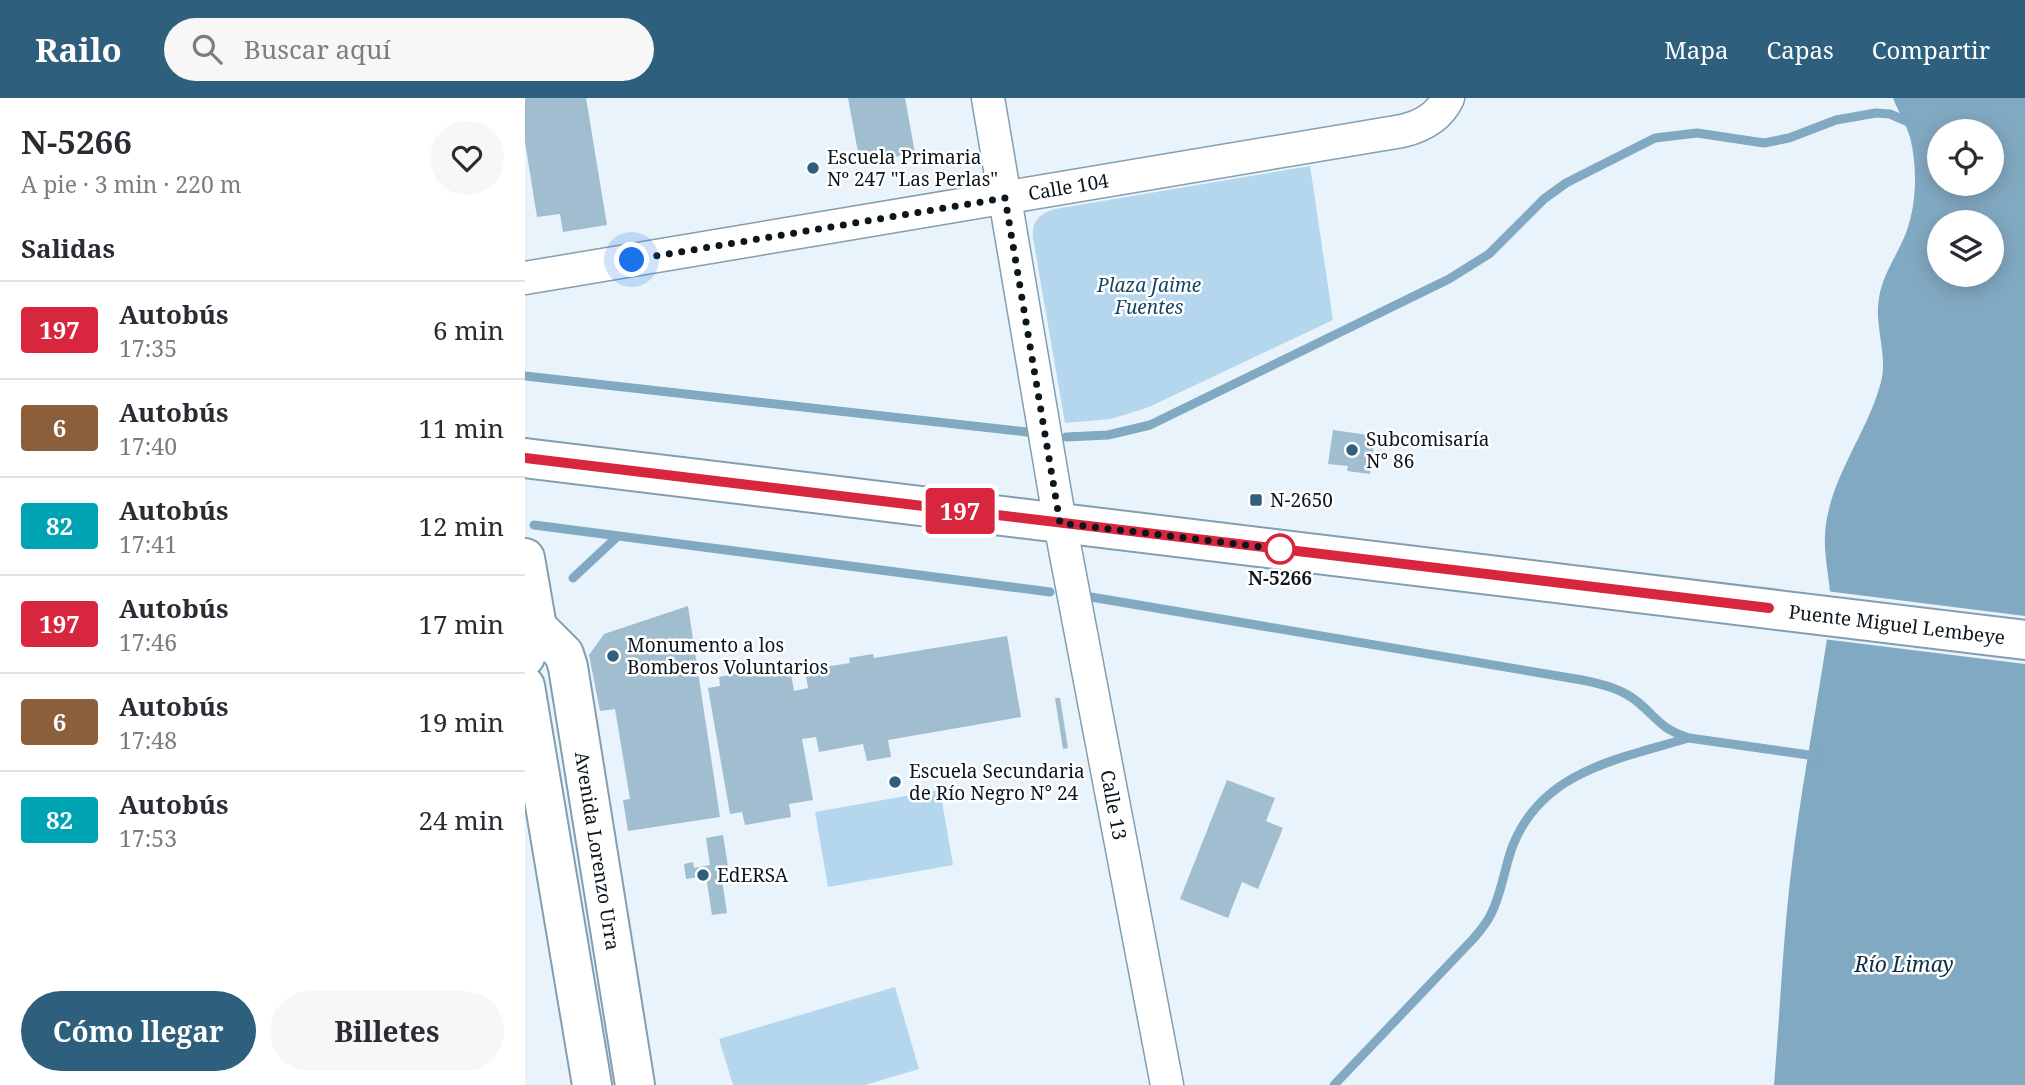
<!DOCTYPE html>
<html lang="es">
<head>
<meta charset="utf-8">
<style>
  body { margin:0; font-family:"Noto Serif",serif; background:#f7f7f7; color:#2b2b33; height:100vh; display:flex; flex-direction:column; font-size:26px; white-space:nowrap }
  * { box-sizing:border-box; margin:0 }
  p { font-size:23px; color:#7c7c81 }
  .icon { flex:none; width:38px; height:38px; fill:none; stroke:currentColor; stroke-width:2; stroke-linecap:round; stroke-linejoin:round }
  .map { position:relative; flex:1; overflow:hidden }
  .side { display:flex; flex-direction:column; background:#fff; width:525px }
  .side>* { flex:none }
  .badge { padding:0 14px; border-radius:5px; font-size:24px; line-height:46px }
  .tools { position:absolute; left:1402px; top:21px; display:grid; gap:14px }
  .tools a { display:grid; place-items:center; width:77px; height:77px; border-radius:50%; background:#fff; box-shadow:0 4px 18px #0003; font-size:35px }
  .you { position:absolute; width:35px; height:35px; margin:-18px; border:5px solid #fff; border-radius:50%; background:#1a73e8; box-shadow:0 0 0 10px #1a73e833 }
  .map>.badge { position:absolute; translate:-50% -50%; box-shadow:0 0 0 4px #fff }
  h2 { padding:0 21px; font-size:26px; line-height:63px }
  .round { display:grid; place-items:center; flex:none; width:74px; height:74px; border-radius:37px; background:#f7f7f7 }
  .summary { display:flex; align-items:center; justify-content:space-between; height:119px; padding:0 21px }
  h1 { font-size:33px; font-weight:700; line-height:52px }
  .cta { display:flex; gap:14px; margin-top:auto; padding:14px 21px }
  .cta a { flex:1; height:80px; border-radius:42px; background:#2e607d; color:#fff; font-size:28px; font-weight:700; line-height:80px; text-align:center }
  .cta a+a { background:#f7f7f7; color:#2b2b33 }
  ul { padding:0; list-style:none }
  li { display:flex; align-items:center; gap:21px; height:98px; padding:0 21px; border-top:2px solid #e1e1e2 }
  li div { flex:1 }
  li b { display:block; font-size:26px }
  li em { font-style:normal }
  li .badge { min-width:77px; font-weight:700; text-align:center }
  header { display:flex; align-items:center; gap:42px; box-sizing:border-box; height:98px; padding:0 35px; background:#2e607d; color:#fff }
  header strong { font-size:33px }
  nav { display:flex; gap:38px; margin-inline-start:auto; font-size:24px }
  .search { width:490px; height:63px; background:#f7f7f7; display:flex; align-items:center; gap:18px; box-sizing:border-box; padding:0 24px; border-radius:38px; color:#7c7c81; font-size:26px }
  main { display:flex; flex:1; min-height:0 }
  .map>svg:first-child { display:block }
  .green { fill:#b4d7ee }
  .water { fill:#82a9c2; fill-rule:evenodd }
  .pier { fill:#e8f3fb }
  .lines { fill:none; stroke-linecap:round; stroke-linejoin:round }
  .stream { stroke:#82a9c2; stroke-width:9 }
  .building { fill:#a1bdd0 }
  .minor-casing { stroke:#839eb0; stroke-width:35 }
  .tertiary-casing { stroke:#839eb0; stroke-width:42 }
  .minor { stroke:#fff; stroke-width:32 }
  .tertiary { stroke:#fff; stroke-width:38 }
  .line-casing { stroke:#fff; stroke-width:16 }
  .line { stroke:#d7263d; stroke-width:10 }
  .walk { stroke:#0c161d; stroke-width:7; stroke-dasharray:0 12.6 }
  .poi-dot { fill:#2e607d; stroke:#fff; stroke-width:2.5 }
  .stop-dot { fill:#fff; stroke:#d7263d; stroke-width:3.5 }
  .labels { text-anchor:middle; stroke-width:5; stroke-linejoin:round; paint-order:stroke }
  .poi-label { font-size:19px; fill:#0c161d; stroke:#fff; text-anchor:start }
  .street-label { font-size:19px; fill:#0c161d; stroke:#fff }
  .park-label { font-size:19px; font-style:italic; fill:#164762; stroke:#fff }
  .stop-label { font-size:19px; font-weight:bold; fill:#0c161d; stroke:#fff }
  .water-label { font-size:21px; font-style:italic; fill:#0c2e41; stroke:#fff }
</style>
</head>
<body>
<header>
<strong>Railo</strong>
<div class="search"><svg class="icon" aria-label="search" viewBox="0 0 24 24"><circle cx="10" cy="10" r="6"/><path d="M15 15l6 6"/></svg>Buscar aquí</div>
<nav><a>Mapa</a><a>Capas</a><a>Compartir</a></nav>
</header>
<main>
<section class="side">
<div class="summary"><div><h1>N-5266</h1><p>A pie · 3 min · 220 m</p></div><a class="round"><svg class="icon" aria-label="heart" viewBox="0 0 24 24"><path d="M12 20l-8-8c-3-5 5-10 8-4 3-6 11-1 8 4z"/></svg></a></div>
<h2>Salidas</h2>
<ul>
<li><span class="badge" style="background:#d7263d;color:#fff">197</span><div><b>Autobús</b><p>17:35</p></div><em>6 min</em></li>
<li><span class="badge" style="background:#8b5e3c;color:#fff">6</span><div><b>Autobús</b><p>17:40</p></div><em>11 min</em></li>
<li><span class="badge" style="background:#00a3b4;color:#fff">82</span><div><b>Autobús</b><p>17:41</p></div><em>12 min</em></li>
<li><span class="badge" style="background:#d7263d;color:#fff">197</span><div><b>Autobús</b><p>17:46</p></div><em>17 min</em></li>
<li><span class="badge" style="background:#8b5e3c;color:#fff">6</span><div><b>Autobús</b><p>17:48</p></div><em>19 min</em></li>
<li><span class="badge" style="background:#00a3b4;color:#fff">82</span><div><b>Autobús</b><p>17:53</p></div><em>24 min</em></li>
</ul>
<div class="cta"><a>Cómo llegar</a><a>Billetes</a></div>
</section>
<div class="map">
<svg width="1500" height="987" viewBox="0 0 1500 987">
  <rect width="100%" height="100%" fill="#e8f3fb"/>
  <path class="green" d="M785 68 808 222 624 309 586 321 540 325 508 140C506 123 515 115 530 111Z
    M415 692 428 767 303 789 290 714Z
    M370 889 394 971 340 987H208L194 941Z"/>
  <path class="water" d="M1368 0H1500V987H1249C1255 914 1258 839 1267 766 1277 684 1293 603 1305 521 1309 489 1296 460 1301 426 1308 376 1343 333 1356 284 1363 256 1349 229 1354 200 1357 179 1369 162 1378 142 1392 112 1393 71 1385 39 1381 26 1373 13 1368 0ZM1414 33H1466V86H1414ZM1414 124H1466V177H1414Z"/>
  <path class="pier" d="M1301 493 1500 518V566L1298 541 1302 517Z"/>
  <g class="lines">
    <path class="stream" d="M0 278 502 334
      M541 339 583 337 625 327 924 181 964 156 1019 101 1041 85 1130 40 1172 35 1239 45 1264 40 1311 22 1351 15 1365 16 1388 26
      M9 427 525 494
      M48 480 93 438
      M566 499 1057 582C1077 586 1098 591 1114 605 1135 623 1135 630 1164 640L1291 658
      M809 987 949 840C955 833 961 826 965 818 977 796 979 770 988 747 1018 672 1095 661 1163 640"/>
  </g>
  <path class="building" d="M0 0H61L82 127 38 134 35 116 12 119 0 44Z
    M323 0H380L390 55 335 65Z
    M808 332 850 338 845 376 822 373 823 368 803 366Z
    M163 508 195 719 103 733 98 702 105 701 90 611 75 613 64 557 79 536Z
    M482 538 496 619 363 642 366 659 342 663 338 646 294 654 291 639 277 641 288 702 264 706 266 719 220 727 217 714 205 716 183 590 195 588 194 579 249 569 251 578 266 576 269 593 283 590 280 572 325 565 324 560 348 556 349 560Z
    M530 600H535L543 650 538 651Z
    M702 682 750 700 741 723 758 730 733 791 717 784 703 820 655 801Z
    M198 737 204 775 196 776 202 815 187 817 181 778 161 781 159 766 168 764 169 770 185 767 181 740Z"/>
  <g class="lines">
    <defs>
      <g id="minor">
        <path id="s1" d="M463 0 535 425 642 987"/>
        <path id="s2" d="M0 180 877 33C898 28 914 19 923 0"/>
      </g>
      <g id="tertiary">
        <path id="s3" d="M0 360 1500 542"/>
        <path d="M0 460 12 529 0 559"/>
        <path id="s4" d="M12 529 39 556 43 569 110 987"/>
        <path d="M0 588 67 987"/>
      </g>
    </defs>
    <use href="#minor" class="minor-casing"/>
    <use href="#tertiary" class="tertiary-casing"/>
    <use href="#minor" class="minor"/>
    <use href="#tertiary" class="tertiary"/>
  </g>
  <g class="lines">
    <defs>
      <path id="line" d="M0 360 1244 510"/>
    </defs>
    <use href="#line" class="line-casing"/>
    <use href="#line" class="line"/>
    <path class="walk" d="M107 162 480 100 535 425 755 451"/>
  </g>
  <g class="poi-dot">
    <circle cx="288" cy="70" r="7"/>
    <circle cx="827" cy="352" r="7"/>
    <rect x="724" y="395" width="14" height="14" rx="3.5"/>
    <circle cx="88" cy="558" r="7"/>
    <circle cx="370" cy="684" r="7"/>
    <circle cx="178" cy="777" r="7"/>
  </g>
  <circle class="stop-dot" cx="755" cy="451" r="14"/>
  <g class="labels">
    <g class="poi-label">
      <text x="302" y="66">Escuela Primaria<tspan x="302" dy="22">Nº 247 "Las Perlas"</tspan></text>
      <text x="841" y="348">Subcomisaría<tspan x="841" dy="22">N° 86</tspan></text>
      <text x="745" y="409">N-2650</text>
      <text x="102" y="554">Monumento a los<tspan x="102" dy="22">Bomberos Voluntarios</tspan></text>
      <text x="384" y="680">Escuela Secundaria<tspan x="384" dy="22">de Río Negro N° 24</tspan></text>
      <text x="192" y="784">EdERSA</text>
    </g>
    <g class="street-label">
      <text dy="7" stroke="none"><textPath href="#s2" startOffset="551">Calle 104</textPath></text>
      <text dy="7" stroke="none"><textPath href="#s3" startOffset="1382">Puente Miguel Lembeye</textPath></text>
      <text dy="7" stroke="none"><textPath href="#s1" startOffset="718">Calle 13</textPath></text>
      <text dy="7" stroke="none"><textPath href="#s4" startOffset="238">Avenida Lorenzo Urra</textPath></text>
    </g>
    <g class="park-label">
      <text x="624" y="194">Plaza Jaime<tspan x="624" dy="22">Fuentes</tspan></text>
    </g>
    <g class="stop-label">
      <text x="755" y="487">N-5266</text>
    </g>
    <g class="water-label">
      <text x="1379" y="874">Río Limay</text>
    </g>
  </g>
</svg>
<div class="tools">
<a><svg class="icon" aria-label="locate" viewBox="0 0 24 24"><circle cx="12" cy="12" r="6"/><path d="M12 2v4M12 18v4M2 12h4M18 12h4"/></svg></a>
<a><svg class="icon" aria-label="layers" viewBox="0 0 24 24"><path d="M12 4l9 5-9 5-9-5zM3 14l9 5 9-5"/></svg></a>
</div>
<div class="you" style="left:107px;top:162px"></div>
<b class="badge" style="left:435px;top:413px;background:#d7263d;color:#fff">197</b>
</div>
</main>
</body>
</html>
